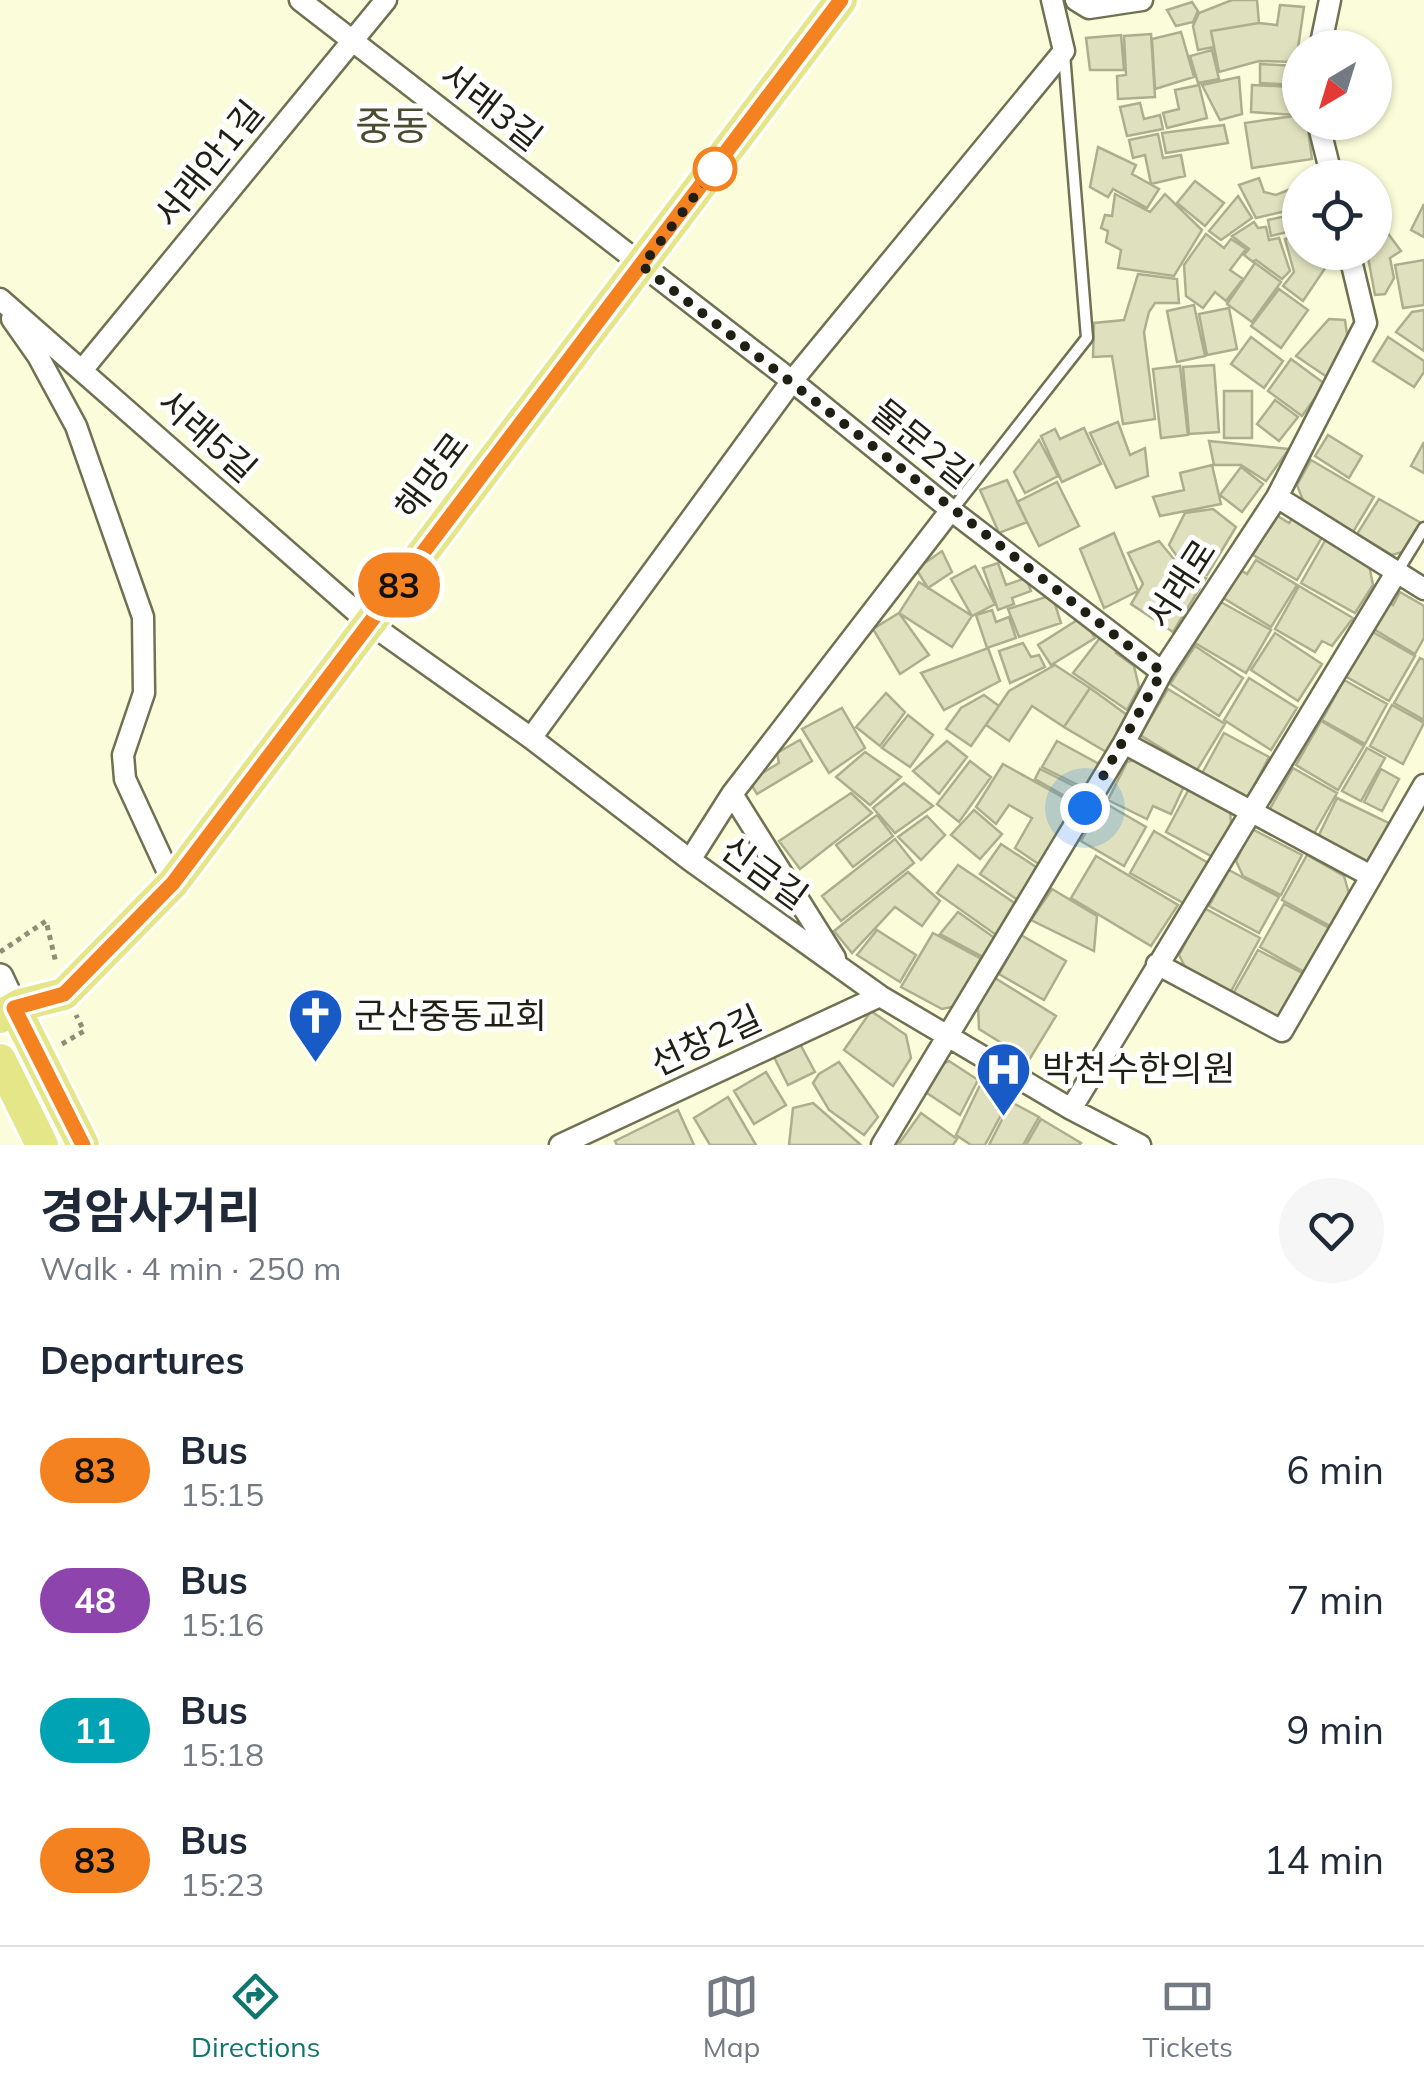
<!DOCTYPE html>
<html lang="en">
<head>
<meta charset="utf-8">
<style>
  body { margin:0; font-family:Mulish,"Noto Sans KR",sans-serif; background:#f6f6f7; color:#1f2937; height:100vh; display:flex; flex-direction:column; font-size:38px; white-space:nowrap }
  * { box-sizing:border-box; margin:0 }
  p { font-size:32px; color:#747a83 }
  .icon { flex:none; width:55px; height:55px; fill:none; stroke:currentColor; stroke-width:2; stroke-linecap:round; stroke-linejoin:round }
  .map { position:relative; height:1145px; overflow:hidden }
  .side { display:flex; flex-direction:column; background:#fff; flex:1 }
  .side>* { flex:none }
  .badge { padding:0 20px; border-radius:32px; font-size:35px; line-height:65px }
  .needle { width:65px; rotate:218deg }
  .buttons { position:absolute; left:1282px; top:30px; display:grid; gap:20px }
  .buttons a { display:grid; place-items:center; width:110px; height:110px; border-radius:50%; background:#fff; box-shadow:0 2px 8px #0004; font-size:50px }
  .you { position:absolute; width:50px; height:50px; margin:-25px; border:8px solid #fff; border-radius:50%; background:#1a73e8; box-shadow:0 0 0 15px #1a73e833 }
  .map>.badge { position:absolute; translate:-50% -50%; box-shadow:0 0 0 5px #fff }
  h2 { padding:0 40px; font-size:38px; line-height:90px }
  .round { display:grid; place-items:center; flex:none; width:105px; height:105px; border-radius:52px; background:#f6f6f7 }
  .overview { display:flex; align-items:center; justify-content:space-between; height:170px; padding:0 40px }
  h1 { font-size:48px; font-weight:700; line-height:75px }
  ul { padding:0; list-style:none }
  li { display:flex; align-items:center; gap:30px; height:130px; padding:0 40px }
  li div { flex:1 }
  li b { display:block; font-size:38px }
  li em { font-style:normal }
  li .badge { min-width:110px; font-weight:700; text-align:center }
  .tabs { display:flex; justify-content:space-around; align-items:center; height:140px; border-top:2px solid #e0e1e3; background:#fff; font-size:28px; color:#747a83 }
  .tabs a { display:grid; justify-items:center; gap:5px }
  .tabs .on { color:#0f766e }
  .map>svg:first-child { display:block }
  .building { fill:#dfe1be; stroke:#acae8d; stroke-width:2.5 }
  .lines { fill:none; stroke-linecap:round; stroke-linejoin:round }
  .service-casing { stroke:#707153; stroke-width:15 }
  .minor-casing { stroke:#707153; stroke-width:25 }
  .tertiary-casing { stroke:#707153; stroke-width:30 }
  .primary-casing { stroke:#fff; stroke-width:38 }
  .path { stroke:#8d8e77; stroke-width:5; stroke-dasharray:5 5; stroke-linecap:butt }
  .service { stroke:#fff; stroke-width:10 }
  .minor { stroke:#fff; stroke-width:20 }
  .tertiary { stroke:#fff; stroke-width:25 }
  .primary { stroke:#e5e688; stroke-width:32 }
  .line-casing { stroke:#fff; stroke-width:22 }
  .line { stroke:#f58220; stroke-width:15 }
  .walk { stroke:#1f1f13; stroke-width:10; stroke-dasharray:0 18 }
  .stop-dot { fill:#fff; stroke:#f58220; stroke-width:5 }
  .labels { text-anchor:middle; stroke-width:10; stroke-linejoin:round; paint-order:stroke }
  .street-label { font-size:35px; fill:#1f1f13; stroke:#fff }
  .poi-label { font-size:35px; fill:#1f1f13; stroke:#fff; text-anchor:start }
  .quarter-label { font-size:40px; fill:#4b4c2f; stroke:#fff }
</style>
</head>
<body>
<div class="map">
<svg width="1424" height="1145" viewBox="0 0 1424 1145">
  <rect width="100%" height="100%" fill="#fbfdda"/>
  <path class="building" d="M1232 0H1257L1259 23 1211 31 1214 47 1198 50 1193 26 1199 13Z
    M1192 2 1198 11 1193 22 1176 26 1167 10Z
    M1280 5 1304 7 1296 62 1259 61 1219 72 1211 31 1259 23 1277 25Z
    M1181 32 1194 77 1155 89 1152 39Z
    M1151 34 1155 97 1118 99 1117 76 1126 75 1124 36Z
    M1121 35 1124 70H1090L1086 38Z
    M1212 50 1219 79 1198 83 1190 56Z
    M1260 64 1296 66 1295 85 1260 83Z
    M1239 77 1242 114 1220 120 1202 85Z
    M1199 85 1207 118 1167 128 1163 113 1179 109 1175 90Z
    M1252 85 1295 87 1294 115 1251 112Z
    M1140 103 1144 119 1160 115 1163 129 1127 136 1120 107Z
    M1300 115V122H1307L1312 159 1252 168 1245 123Z
    M1224 125 1228 143 1166 153 1162 133Z
    M1158 134 1163 158 1181 155 1185 176 1151 184 1145 155 1133 158 1129 140Z
    M1098 147 1136 165 1132 174 1159 189 1147 208 1113 189 1108 197 1090 187Z
    M1259 178 1264 192 1276 195 1288 190 1294 209 1256 218 1239 185Z
    M1195 181 1224 203 1205 226 1177 203Z
    M1115 194 1150 212 1165 194 1202 230 1174 276 1118 268 1121 250 1106 242 1108 231 1101 228 1105 215 1112 216Z
    M1238 196 1252 218 1221 240 1209 231Z
    M1424 204V237L1411 230Z
    M1300 213V229L1271 236 1268 220Z
    M1375 216 1401 251 1390 258 1394 278 1385 294 1375 295 1367 252H1375Z
    M1254 222 1258 228 1266 227 1269 240 1279 238 1290 271 1282 279 1256 260 1253 262 1244 255 1249 249 1232 236Z
    M1206 234 1224 248 1231 239 1246 249 1230 270 1243 279 1226 301 1215 292 1203 308 1186 296 1184 265Z
    M1300 234V252H1336L1303 301 1283 286 1294 272 1285 239Z
    M1424 260V305L1403 308 1395 265Z
    M1255 263 1281 282 1252 322 1227 304Z
    M1138 274 1177 279 1179 303H1155L1149 312 1144 332 1155 419 1123 424 1112 356 1093 357 1094 323 1124 320Z
    M1279 289 1308 310 1281 348 1251 326Z
    M1194 305 1205 356 1177 362 1167 311Z
    M1229 308 1237 349 1207 355 1199 314Z
    M1424 310V351L1396 332 1412 312Z
    M1329 319 1345 320 1348 341 1327 377 1296 356Z
    M1251 337 1283 361 1264 388 1231 364Z
    M1388 337 1424 361V372L1414 387 1373 361Z
    M1291 359 1325 384 1302 416 1268 391Z
    M1214 365 1219 432 1189 434 1183 367Z
    M1180 366 1188 435 1161 438 1153 369Z
    M1224 391H1252V438H1224Z
    M1275 400 1298 417 1279 441 1257 424Z
    M1118 422 1130 455 1145 448 1148 476 1116 488 1090 433Z
    M1084 428 1101 464 1062 482 1041 436 1055 429 1060 439Z
    M1328 435 1362 456 1349 478 1315 456Z
    M1039 440 1058 476 1025 493 1014 472Z
    M1209 441 1289 449 1266 481 1241 465H1214Z
    M1424 442V473L1411 466Z
    M1311 460 1374 497 1353 532 1304 503 1297 485Z
    M1212 465 1221 504 1160 516 1153 497 1184 490 1180 473Z
    M1241 467 1263 484 1242 512 1220 495Z
    M1007 480 1027 522 999 533 980 490Z
    M1057 482 1079 526 1039 546 1017 502Z
    M1379 499 1423 524 1406 551 1392 555 1357 534Z
    M1213 509 1236 527 1207 575 1181 562 1169 545 1185 513Z
    M1276 515 1289 523 1294 516 1324 534 1297 580 1253 555Z
    M1114 533 1138 591 1104 608 1080 549Z
    M1326 539 1369 565 1373 585 1355 613 1301 583Z
    M1159 541 1178 564 1206 578 1173 632 1131 604 1143 584 1128 553Z
    M942 551 952 572 928 588 916 569Z
    M1256 560 1297 585 1271 627 1220 596 1237 568 1247 574Z
    M998 563 1006 585 1026 578 1031 591 1012 598 1014 604 998 610 983 568Z
    M975 566 995 604 972 616 951 579Z
    M919 582 972 616 952 647 899 613Z
    M1299 586 1353 618 1332 646 1322 641 1315 652 1275 629Z
    M1400 592 1424 606V638L1415 654 1372 628 1387 602 1393 605Z
    M1052 595 1061 623 1019 637 1008 609Z
    M1219 601 1271 630 1246 673 1195 643Z
    M992 610 996 622 1009 617 1016 638 987 648 976 615Z
    M899 613 929 655 900 674 873 629Z
    M1082 617 1095 638 1051 665 1038 645Z
    M1371 631 1415 656 1389 701 1345 676Z
    M1275 633 1322 664 1298 701 1251 670Z
    M1103 634 1121 647 1116 653 1134 666 1139 687 1127 710 1073 673Z
    M1023 643 1031 657 1039 655 1045 667 1010 683 999 651Z
    M1195 646 1243 678 1219 716 1170 684Z
    M988 648 1000 681 944 710 921 673Z
    M1420 658 1424 660V720L1394 703Z
    M1055 665 1090 688 1064 727 1032 706 1009 741 986 725 1009 691Z
    M1249 678 1297 708 1271 750 1224 720Z
    M1344 680 1387 704 1365 744 1322 720Z
    M1090 688 1127 715 1108 753 1064 727Z
    M1168 689 1225 724 1197 770 1140 735Z
    M886 693 905 712 880 746 856 727Z
    M984 695 999 706 971 746 946 729 961 708Z
    M1392 705 1424 723 1403 764 1370 746Z
    M842 708 865 748 829 773 802 729Z
    M908 715 933 735 910 767 882 748Z
    M1321 721 1364 746 1338 790 1296 765Z
    M1224 733 1269 757 1246 801 1200 777Z
    M800 740 812 761 757 794 749 781 779 763 777 753Z
    M947 741 967 757 939 794 913 771Z
    M1057 741 1101 765 1086 789 1042 767Z
    M1367 748 1385 758 1361 801 1342 791Z
    M865 752 901 777 870 805 836 777Z
    M1138 759 1186 782 1171 814 1153 806 1147 819 1108 800 1127 762Z
    M970 761 991 777 959 822 937 804Z
    M1003 764 1075 804 1040 865 1015 848 1032 818 1009 805 996 824 976 807Z
    M1293 768 1337 793 1312 837 1268 812Z
    M1040 769 1084 791 1077 803 1035 779Z
    M1381 769 1399 779 1382 811 1364 802Z
    M904 783 933 806 895 833 873 808Z
    M1190 787 1230 808 1231 825 1213 857 1166 832Z
    M851 793 872 813 800 869 779 841Z
    M1337 798 1389 823 1370 864 1317 839Z
    M1103 802 1146 827 1124 866 1081 841Z
    M974 810 1002 834 980 859 951 835Z
    M877 815 893 836 853 867 836 845Z
    M927 816 945 835 921 860 898 837Z
    M1252 829 1302 855 1281 895 1243 876 1236 861Z
    M1154 831 1208 863 1185 904 1130 873Z
    M895 839 914 863 841 921 822 896Z
    M1001 844 1036 867 1019 901 980 874Z
    M1307 855 1344 876 1350 897 1332 927 1282 900Z
    M1096 856 1178 905 1151 946 1071 898Z
    M958 865 1016 904 999 937 937 893Z
    M1229 870 1279 897 1259 933 1209 906Z
    M908 872 940 901 922 926 895 907 852 953 834 931Z
    M1052 889 1097 916 1094 951 1031 920Z
    M1284 904 1331 929 1306 973 1260 947Z
    M1204 908 1260 938 1230 993 1186 969 1179 955Z
    M958 912 999 941 987 959 940 934Z
    M877 930 916 955 900 982 857 955Z
    M933 933 987 962 961 1005 942 1009 901 987Z
    M1021 935 1066 961 1044 1000 999 974Z
    M1258 950 1304 974 1279 1018 1233 994Z
    M995 978 1056 1016 1029 1060 979 1029 978 1006Z
    M871 1011 906 1035 911 1058 893 1086 844 1050Z
    M799 1042 815 1072 788 1085 773 1055Z
    M949 1061 978 1080 960 1115 924 1091 939 1066Z
    M839 1062 878 1117 864 1135 829 1110 813 1083 819 1074Z
    M766 1072 786 1105 754 1124 734 1091Z
    M981 1083 1009 1100 985 1145H971L956 1135Z
    M728 1097 756 1145H710L694 1118Z
    M1011 1102 1039 1117 1023 1145H989Z
    M813 1103 861 1145H789L793 1108Z
    M678 1110 694 1145H617L615 1141Z
    M921 1113 957 1139 953 1145H898Z
    M1041 1119 1081 1143 1079 1145H1026Z"/>
  <g class="lines">
    <defs>
      <path id="service" d="M952 510 1087 338 1064 54
        M1397 572 1424 528"/>
      <path id="minor" d="M300 0 792 381 951 510 1162 672
        M1076 0 1089 8 1142 0
        M1320 48 1330 0
        M1318 122 1332 178
        M0 299 369 623 531 738 690 860 880 996 1071 1109 1140 1145
        M12 319 38 356 76 426 143 617 144 693 123 755 125 779 173 883
        M83 369 386 0
        M1277 497 1424 589
        M531 738 792 381 1064 51 1052 0
        M1124 743 1371 876
        M732 794 835 958
        M690 860 732 794 951 510
        M1157 964 1282 1031 1424 785
        M1071 1109 1396 573
        M560 1145 880 996
        M882 1145 1124 743 1162 672 1277 497 1366 323 1349 252"/>
      <path id="tertiary" d="M0 977 15 1009"/>
      <path id="primary" d="M15 1009 83 1145
        M0 1017 20 1005 64 994 173 883 841 0
        M0 1060 42 1145"/>
    </defs>
    <use href="#service" class="service-casing"/>
    <use href="#minor" class="minor-casing"/>
    <use href="#tertiary" class="tertiary-casing"/>
    <use href="#primary" class="primary-casing"/>
    <path class="path" d="M0 952 46 921 56 963
      M62 1044 84 1031 76 1015"/>
    <use href="#service" class="service"/>
    <use href="#minor" class="minor"/>
    <use href="#tertiary" class="tertiary"/>
    <use href="#primary" class="primary"/>
  </g>
  <g class="lines">
    <defs>
      <path id="line" d="M83 1145 14 1008 64 994 173 883 841 0"/>
    </defs>
    <use href="#line" class="line-casing"/>
    <use href="#line" class="line"/>
    <path class="walk" d="M715 169 642 266 1162 672 1085 808"/>
  </g>
  <defs>
    <symbol id="church-pin" viewBox="-11 -11 22 30"><path d="M0 17L-7.5 6A9.5 9.5 0 1 1 7.5 6Z" fill="#185bc6" stroke="#fff"/><path d="M-1.2-6h2.4v3.5h3.3v2.4h-3.3V6h-2.4V-.1h-3.3v-2.4h3.3Z" fill="#fff"/></symbol>
    <symbol id="hospital-pin" viewBox="-11 -11 22 30"><path d="M0 17L-7.5 6A9.5 9.5 0 1 1 7.5 6Z" fill="#185bc6" stroke="#fff"/><path d="M-5-5h3v3.5h4V-5h3V5h-3V1.5h-4V5h-3Z" fill="#fff"/></symbol>
  </defs>
  <g fill-rule="evenodd">
    <use href="#church-pin" x="284" y="984" width="63" height="86"/>
    <use href="#hospital-pin" x="972" y="1038" width="63" height="86"/>
  </g>
  <circle class="stop-dot" cx="715" cy="169" r="20"/>
  <g class="labels">
    <g class="street-label">
      <text transform="translate(491 107) rotate(38)" y="12">서래3길</text>
      <text transform="translate(209 164) rotate(-51)" y="12">서래안1길</text>
      <text transform="translate(207 436) rotate(42)" y="12">서래5길</text>
      <text transform="translate(922 444) rotate(39)" y="12">물문2길</text>
      <text transform="translate(432 476) rotate(-53)" y="12">해망로</text>
      <text transform="translate(1181 584) rotate(-57)" y="12">서래로</text>
      <text transform="translate(764 873) rotate(36)" y="12">신금길</text>
      <text transform="translate(706 1041) rotate(-25)" y="12">선창2길</text>
    </g>
    <g class="poi-label">
      <text x="354" y="1028">군산중동교회</text>
      <text x="1042" y="1081">박천수한의원</text>
    </g>
    <g class="quarter-label">
      <text x="392" y="140">중동</text>
    </g>
  </g>
</svg>
<div class="buttons">
<a><svg class="needle" viewBox="-14 -14 28 28"><path d="M0-13l5 13h-10z" fill="#e53935"/><path d="M0 13l5-13h-10z" fill="#747a83"/></svg></a>
<a><svg class="icon" aria-label="locate" viewBox="0 0 24 24"><circle cx="12" cy="12" r="6"/><path d="M12 2v4M12 18v4M2 12h4M18 12h4"/></svg></a>
</div>
<div class="you" style="left:1085px;top:808px"></div>
<b class="badge" style="left:399px;top:585px;background:#f58220;color:#111">83</b>
</div>
<section class="side">
<div class="overview"><div><h1>경암사거리</h1><p>Walk · 4 min · 250 m</p></div><a class="round"><svg class="icon" aria-label="heart" viewBox="0 0 24 24"><path d="M12 20l-8-8c-3-5 5-10 8-4 3-6 11-1 8 4z"/></svg></a></div>
<h2>Departures</h2>
<ul>
<li><span class="badge" style="background:#f58220;color:#111">83</span><div><b>Bus</b><p>15:15</p></div><em>6 min</em></li>
<li><span class="badge" style="background:#8e44ad;color:#fff">48</span><div><b>Bus</b><p>15:16</p></div><em>7 min</em></li>
<li><span class="badge" style="background:#00a3b4;color:#fff">11</span><div><b>Bus</b><p>15:18</p></div><em>9 min</em></li>
<li><span class="badge" style="background:#f58220;color:#111">83</span><div><b>Bus</b><p>15:23</p></div><em>14 min</em></li>
</ul>
</section>
<nav class="tabs">
<a class="on"><svg class="icon" aria-label="directions" viewBox="0 0 24 24"><path d="M12 3l9 9-9 9-9-9zM9 14v-3h6M13 9l2 2-2 2"/></svg>Directions</a>
<a><svg class="icon" aria-label="map" viewBox="0 0 24 24"><path d="M3 6l6-2 6 2 6-2v14l-6 2-6-2-6 2zM9 4v14M15 6v14"/></svg>Map</a>
<a><svg class="icon" aria-label="tickets" viewBox="0 0 24 24"><path d="M3 7h18v10H3zM15 7v10"/></svg>Tickets</a>
</nav>
</body>
</html>
